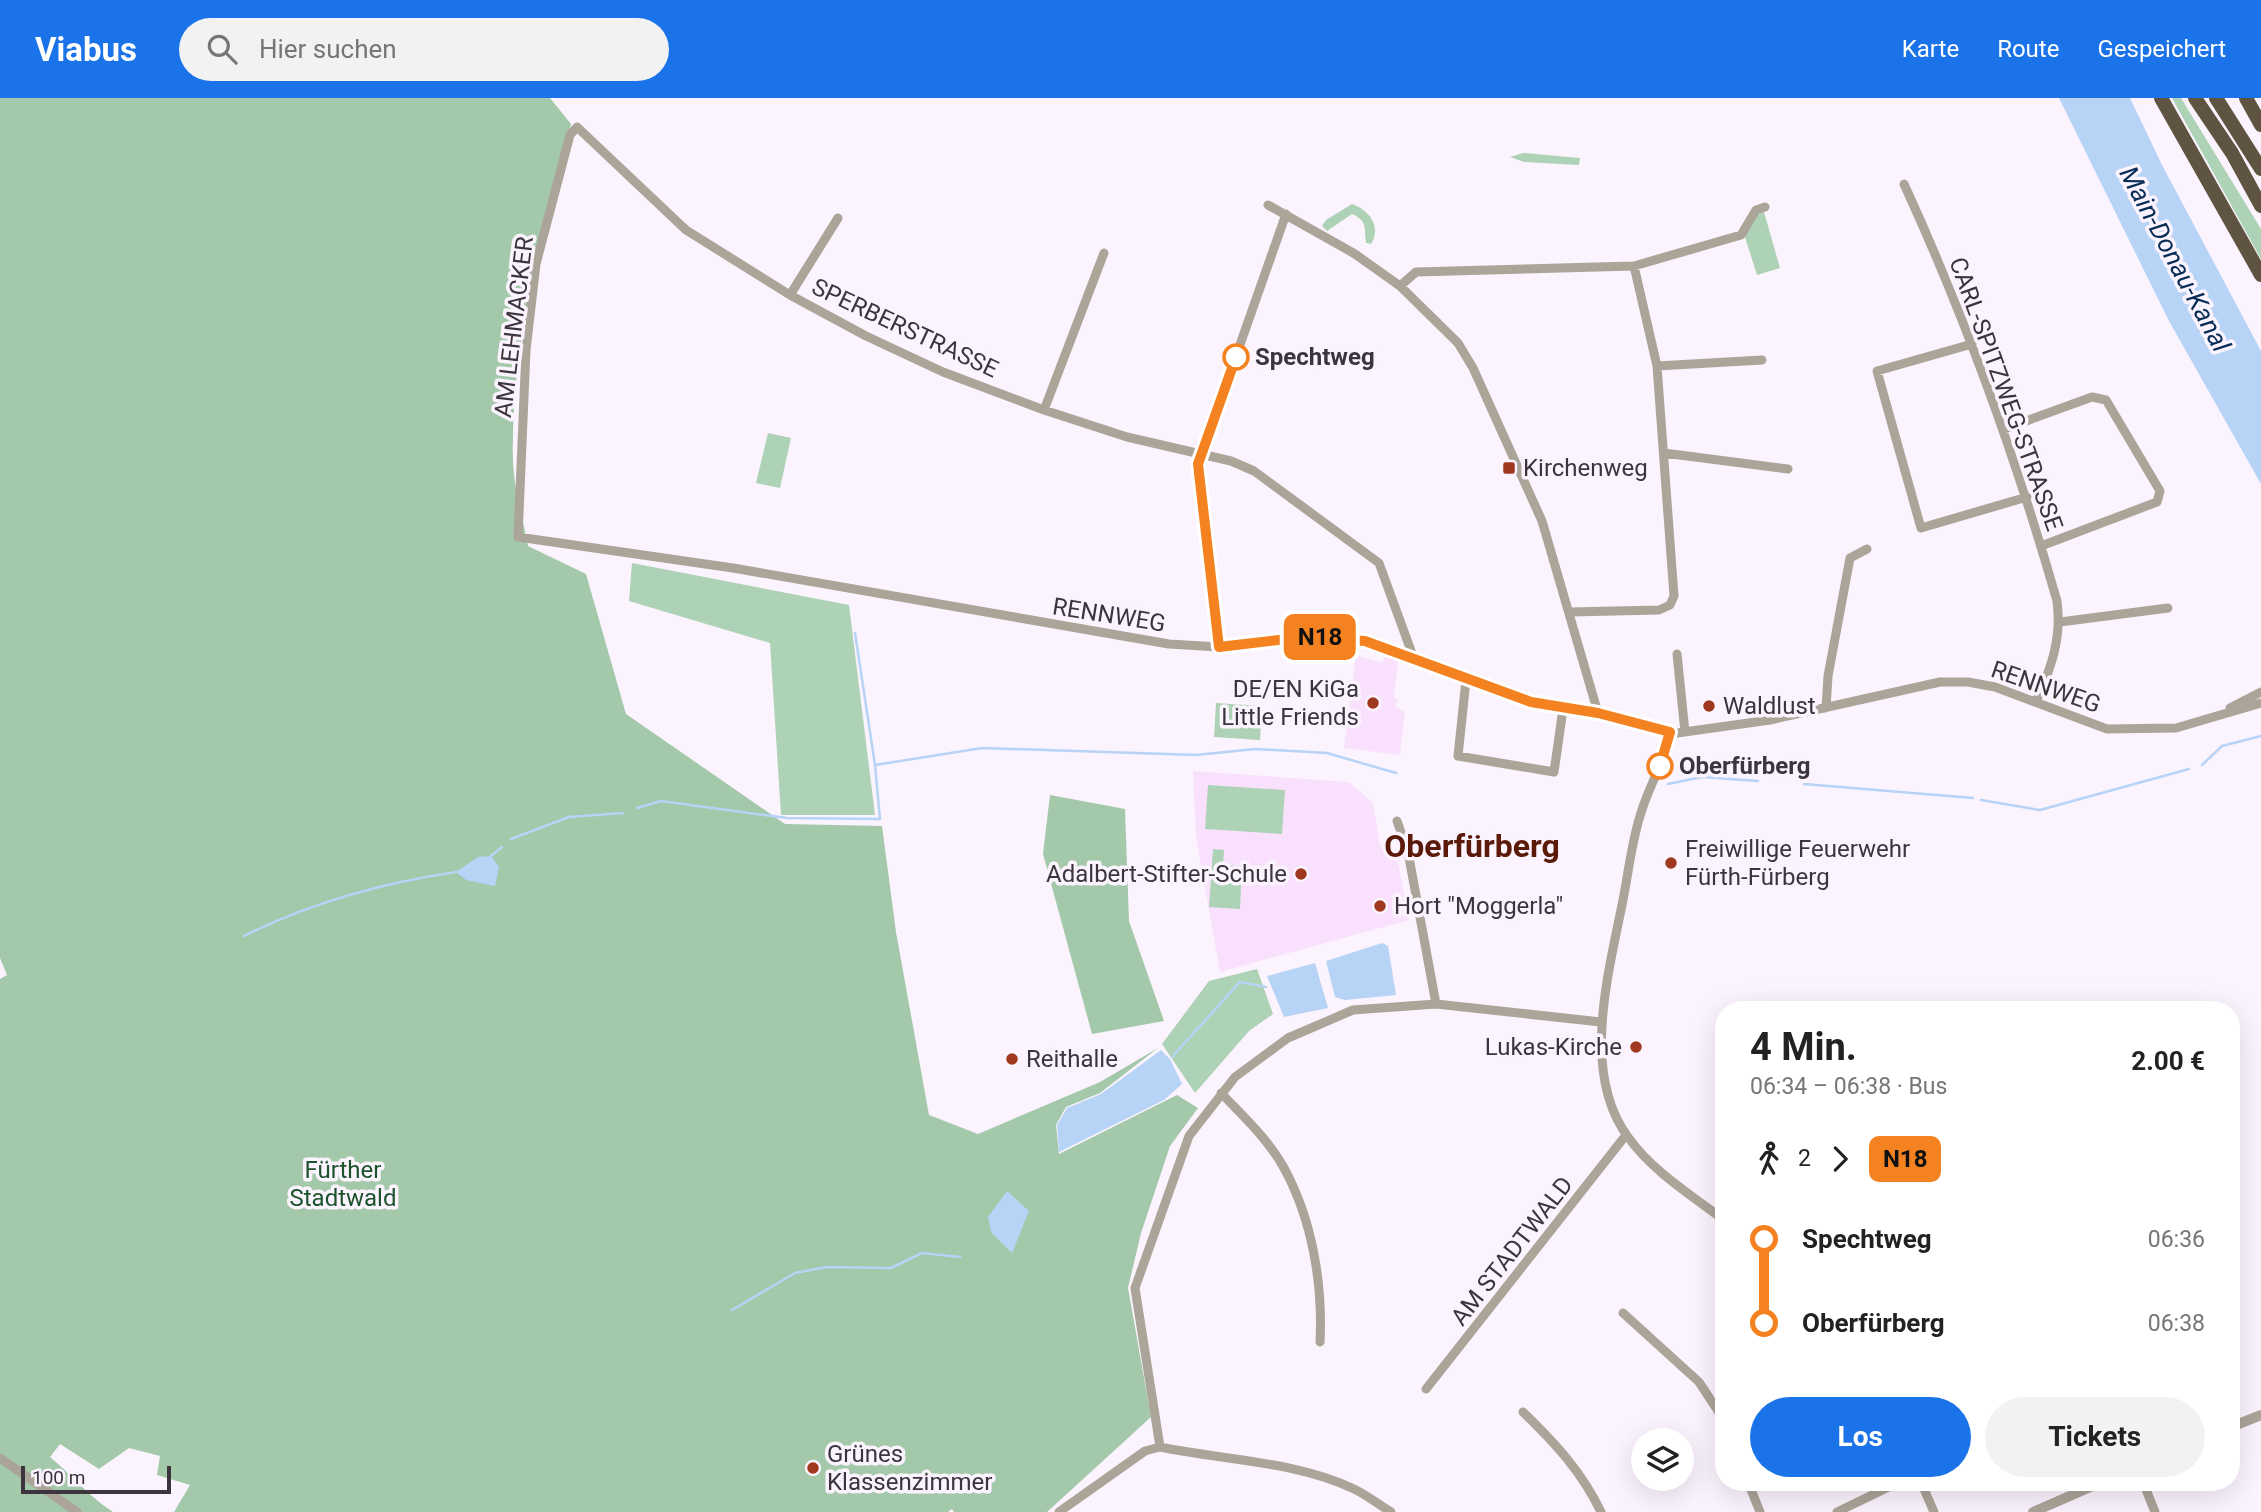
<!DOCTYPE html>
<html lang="de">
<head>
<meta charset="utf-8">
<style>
  body { margin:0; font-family:Roboto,sans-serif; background:#f2f2f2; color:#222; height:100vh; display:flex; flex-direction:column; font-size:26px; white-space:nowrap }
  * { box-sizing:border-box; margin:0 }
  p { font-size:23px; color:#767676 }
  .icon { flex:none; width:38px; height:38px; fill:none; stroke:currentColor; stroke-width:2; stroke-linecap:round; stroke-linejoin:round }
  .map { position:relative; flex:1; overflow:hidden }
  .side { position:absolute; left:1715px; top:903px; width:525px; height:490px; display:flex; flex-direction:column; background:#fff; border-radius:28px; box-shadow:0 7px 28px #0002 }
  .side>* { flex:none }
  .badge { padding:0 14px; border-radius:10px; font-size:24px; line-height:46px }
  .controls { position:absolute; left:1631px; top:1330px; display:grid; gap:14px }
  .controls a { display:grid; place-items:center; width:63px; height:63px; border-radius:50%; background:#fff; box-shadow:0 7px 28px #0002; font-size:35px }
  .scale { position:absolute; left:21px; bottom:18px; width:150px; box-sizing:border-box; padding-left:7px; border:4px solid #3c353e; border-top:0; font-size:19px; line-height:24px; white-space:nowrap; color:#3c353e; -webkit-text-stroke:5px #fbf3fd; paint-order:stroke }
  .map>.badge { position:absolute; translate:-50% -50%; box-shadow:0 0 0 4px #fff }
  .legs { display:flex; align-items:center; gap:10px; height:77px; padding:0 35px; font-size:23px }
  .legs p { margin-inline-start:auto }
  .overview { display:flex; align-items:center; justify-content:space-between; height:119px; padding:0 35px }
  h1 { font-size:38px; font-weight:700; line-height:52px }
  .cta { display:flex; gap:14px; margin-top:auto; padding:14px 35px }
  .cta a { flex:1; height:80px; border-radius:42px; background:#1a73e8; color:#fff; font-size:28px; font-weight:700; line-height:80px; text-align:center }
  .cta a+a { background:#f2f2f2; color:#222 }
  ul { padding:0 35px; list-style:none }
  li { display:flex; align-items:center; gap:24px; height:84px; font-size:26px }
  li i { display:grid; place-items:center; width:10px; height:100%; margin:0 9px; background:currentColor }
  li i::after { content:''; width:18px; height:18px; margin:-9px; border:5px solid; border-radius:50%; background:#fff }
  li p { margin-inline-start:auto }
  li:first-child i { background:linear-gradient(#0000 50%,currentColor 0) }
  li:last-child i { background:linear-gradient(currentColor 50%,#0000 0) }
  header { display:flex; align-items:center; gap:42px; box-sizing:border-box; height:98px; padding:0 35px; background:#1a73e8; color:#fff }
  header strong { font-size:33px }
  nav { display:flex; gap:38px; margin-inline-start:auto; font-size:24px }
  .search { width:490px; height:63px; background:#f2f2f2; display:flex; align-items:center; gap:18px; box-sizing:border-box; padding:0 24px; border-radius:38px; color:#767676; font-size:26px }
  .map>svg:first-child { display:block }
  .built { fill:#f9e1fd }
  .green { fill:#aed2b5 }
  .forest { fill:#a4c8aa }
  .water { fill:#b7d3f6 }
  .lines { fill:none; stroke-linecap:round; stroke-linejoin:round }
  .stream { stroke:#b7d3f6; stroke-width:2.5 }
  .minor { stroke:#aaa499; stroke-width:9 }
  .tertiary { stroke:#aaa499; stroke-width:10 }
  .trunk { stroke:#5f5441; stroke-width:14 }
  .line-1-casing { stroke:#fff; stroke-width:16 }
  .line-1 { stroke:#f58220; stroke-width:10 }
  .stop-1-dot { fill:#fff; stroke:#f58220; stroke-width:3.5 }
  .poi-dot { fill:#a0381f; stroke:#fbf3fd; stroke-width:2.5 }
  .labels { text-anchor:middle; stroke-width:7; stroke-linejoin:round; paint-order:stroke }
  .street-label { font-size:24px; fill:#3c353e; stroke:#fbf3fd }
  .stop-label { font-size:24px; font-weight:bold; fill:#3c353e; stroke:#fbf3fd; text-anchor:start }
  .poi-label { font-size:24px; fill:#3c353e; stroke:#fbf3fd; text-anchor:start }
  .park-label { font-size:24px; fill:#1b532c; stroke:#fbf3fd }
  .water-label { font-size:26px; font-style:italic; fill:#062c56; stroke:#fbf3fd }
  .district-label { font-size:32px; font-weight:bold; fill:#5b1909; stroke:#fbf3fd }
</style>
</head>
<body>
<header>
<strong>Viabus</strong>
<div class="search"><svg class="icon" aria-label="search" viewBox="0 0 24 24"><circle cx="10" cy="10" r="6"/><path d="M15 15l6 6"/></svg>Hier suchen</div>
<nav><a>Karte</a><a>Route</a><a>Gespeichert</a></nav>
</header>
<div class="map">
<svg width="2261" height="1414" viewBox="0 0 2261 1414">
  <rect width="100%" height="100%" fill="#fbf3fd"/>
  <path class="built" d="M1356 557 1382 565 1385 558 1398 563 1394 599 1398 602 1395 608 1405 614 1400 657 1344 650Z
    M1193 673 1349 684 1373 705 1380 746 1385 754 1397 759 1409 822 1220 874 1196 739Z"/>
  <path class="green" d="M2172 0H2181L2261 131V161Z
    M1523 55 1580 60 1579 67 1524 64 1510 59Z
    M1352 106C1369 112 1382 128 1371 146L1366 145C1364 130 1368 123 1352 116L1327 133 1322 128 1326 122Z
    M1764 114 1780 170 1757 177 1744 136 1756 117Z
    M768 335 791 340 780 390 756 385Z
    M632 465 849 507 875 717H781L770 545 629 503Z
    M1216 605 1262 608 1260 642 1214 639Z
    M1208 687 1285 692 1282 736 1205 731Z
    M1213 751 1224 752 1223 767 1242 768 1240 811 1209 809Z
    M1257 871 1273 916 1249 933 1195 995 1162 946 1209 883Z"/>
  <path class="forest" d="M0 0H550L571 26C542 137 510 248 513 364 514 391 523 421 528 448L586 476 626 616 785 726 882 728 896 834 929 1017 978 1036 1100 984 1158 950 1100 995 1066 1009 1056 1027 1059 1056 1177 997 1198 1010 1170 1048 1141 1135 1128 1190 1151 1319 1047 1414H954L952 1411 948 1414H174L190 1387 157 1377 160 1358 129 1350 99 1371 60 1346 50 1359C72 1377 89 1399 113 1414H0V881L7 877 0 860Z
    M1050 697 1125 711 1129 823 1164 923 1092 936 1043 756Z"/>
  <path class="water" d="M2059 0H2130L2162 67 2261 253V386L2169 223Z
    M491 758 499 769 495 788 466 782 456 774 478 759Z
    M1382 845 1388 848 1396 897 1345 902 1335 899 1326 863Z
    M1315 865 1328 910 1284 919 1267 878Z
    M1161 952 1170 961 1182 986 1164 1002 1059 1054 1057 1027 1067 1010 1101 996Z
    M1007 1093 1029 1113 1012 1155 991 1134 988 1119Z"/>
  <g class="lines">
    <path class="stream" d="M855 535 875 667
      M2202 667 2222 648 2261 638
      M1668 686 1702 679 1758 683
      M1804 686 1973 700
      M1981 702 2040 712 2189 671
      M637 710 661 703 787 720 880 721 875 667 982 650 1196 657 1255 651 1327 655 1396 675
      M511 741 569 719 623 715
      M491 758 502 749
      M244 838C312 804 382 785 456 774
      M1172 959 1240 884 1266 889
      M732 1212 795 1175 827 1169 891 1170 922 1155 960 1159"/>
    <path class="minor" d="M1904 86C1966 221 2016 360 2057 503 2062 541 2051 570 2036 604
      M1268 107 1355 156 1400 188 1458 245 1473 270 1542 423 1598 615
      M1400 188 1416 174 1634 168 1741 137 1756 112 1765 109
      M790 197 838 120
      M1972 246 1877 273 1921 430 2027 399
      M1657 268 1762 262
      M1044 312 1104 155
      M2004 331 2092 299 2106 302 2160 393 2157 404 2041 448
      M1664 355 1788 371
      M1570 514 1659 512 1670 507 1674 498 1657 268 1634 168
      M2060 524 2168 510
      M1219 549 1198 366 1286 116
      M1677 556 1685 634
      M1414 561 1379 465 1254 373 1231 363 1127 339 1044 312 943 274 866 238 790 197 686 132 577 29 570 37 536 166 526 252 518 439 733 470 1169 546 1219 549 1303 539 1365 543 1531 604 1598 615 1677 635 1770 622 1940 584H1968L1995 589 2107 631 2176 630 2261 605
      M1466 582 1458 658 1554 674 1563 611
      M1826 610 1828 578 1850 460 1867 451
      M2230 610 2261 594
      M1670 634C1665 664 1648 689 1640 718 1631 747 1628 778 1622 807 1608 877 1581 976 1628 1039 1652 1073 1691 1097 1724 1122
      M1397 723 1408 754 1436 906
      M1221 995C1243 1018 1268 1041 1284 1070 1312 1121 1323 1186 1320 1244
      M1623 1215 1699 1284 1724 1322
      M1426 1291 1626 1037
      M1523 1314C1555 1345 1582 1374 1601 1414
      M1160 1349 1135 1190 1189 1038 1235 979 1288 940 1353 912 1436 906 1601 924
      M0 1360 77 1414
      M1748 1384 1760 1414
      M1921 1384 1934 1414
      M2143 1384 2155 1414
      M1059 1414 1145 1353 1160 1349C1223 1362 1295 1363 1354 1391 1367 1397 1379 1407 1391 1414
      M1837 1414 1899 1384"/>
    <path class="tertiary" d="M2231 1329 2261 1317
      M2033 1414 2102 1384"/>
    <path class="trunk" d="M2161 0 2261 177
      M2195 0 2232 55 2261 108
      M2216 0 2261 71
      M2246 0 2261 27"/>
  </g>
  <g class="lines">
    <defs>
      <path id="line-1" d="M1236 259 1198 366 1219 549 1303 539 1365 543 1531 604 1598 615 1670 634 1660 668"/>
    </defs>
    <use href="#line-1" class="line-1-casing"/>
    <use href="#line-1" class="line-1"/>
  </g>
  <g class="stop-1-dot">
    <circle cx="1236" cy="259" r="12"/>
    <circle cx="1660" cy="668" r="12"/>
  </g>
  <g class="poi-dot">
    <rect x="1502" y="363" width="14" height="14" rx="3.5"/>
    <circle cx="1373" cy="605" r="7"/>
    <circle cx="1709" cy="608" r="7"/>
    <circle cx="1671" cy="765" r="7"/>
    <circle cx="1301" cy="776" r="7"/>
    <circle cx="1380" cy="808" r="7"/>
    <circle cx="1636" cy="949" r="7"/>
    <circle cx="1012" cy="961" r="7"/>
    <circle cx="813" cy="1370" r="7"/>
  </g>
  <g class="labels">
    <g class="street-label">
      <text transform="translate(514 229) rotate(-83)" y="8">AM LEHMACKER</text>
      <text transform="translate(905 230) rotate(25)" y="8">SPERBERSTRASSE</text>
      <text transform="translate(2006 296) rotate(70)" y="8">CARL-SPITZWEG-STRASSE</text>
      <text transform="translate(1109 517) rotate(9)" y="8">RENNWEG</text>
      <text transform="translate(2046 589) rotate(19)" y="8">RENNWEG</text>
      <text transform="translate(1512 1153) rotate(-52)" y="8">AM STADTWALD</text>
    </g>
    <g class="stop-label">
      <text x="1255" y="267">Spechtweg</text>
      <text x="1679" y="676">Oberfürberg</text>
    </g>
    <g class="poi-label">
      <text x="1523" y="378">Kirchenweg</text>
      <text x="1359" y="599" text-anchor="end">DE/EN KiGa<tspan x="1359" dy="28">Little Friends</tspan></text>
      <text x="1723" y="616">Waldlust</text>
      <text x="1685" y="759">Freiwillige Feuerwehr<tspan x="1685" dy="28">Fürth-Fürberg</tspan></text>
      <text x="1287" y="784" text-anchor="end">Adalbert-Stifter-Schule</text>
      <text x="1394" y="816">Hort "Moggerla"</text>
      <text x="1622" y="957" text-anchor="end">Lukas-Kirche</text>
      <text x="1026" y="969">Reithalle</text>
      <text x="827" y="1364">Grünes<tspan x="827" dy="28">Klassenzimmer</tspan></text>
    </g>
    <g class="park-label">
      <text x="343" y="1080">Fürther<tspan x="343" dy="28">Stadtwald</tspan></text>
    </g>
    <g class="water-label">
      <text transform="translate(2175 161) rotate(62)" y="9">Main-Donau-Kanal</text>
    </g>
    <g class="district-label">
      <text x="1472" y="759">Oberfürberg</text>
    </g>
  </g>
</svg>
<div class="controls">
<a><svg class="icon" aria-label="layers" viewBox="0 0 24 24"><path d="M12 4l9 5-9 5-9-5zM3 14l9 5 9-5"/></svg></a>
</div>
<div class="scale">100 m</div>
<b class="badge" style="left:1320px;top:539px;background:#f58220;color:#111">N18</b>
<section class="side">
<div class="overview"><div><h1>4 Min.</h1><p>06:34 – 06:38 · Bus</p></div><b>2.00 €</b></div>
<div class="legs"><svg class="icon" aria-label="walk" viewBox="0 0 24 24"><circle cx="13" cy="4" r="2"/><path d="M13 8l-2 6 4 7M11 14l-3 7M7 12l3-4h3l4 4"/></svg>2<svg class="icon" aria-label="forward" viewBox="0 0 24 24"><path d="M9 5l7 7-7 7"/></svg><b class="badge" style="background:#f58220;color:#111">N18</b></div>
<ul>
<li><i style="color:#f58220"></i><b>Spechtweg</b><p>06:36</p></li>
<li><i style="color:#f58220"></i><b>Oberfürberg</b><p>06:38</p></li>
</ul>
<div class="cta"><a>Los</a><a>Tickets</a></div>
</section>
</div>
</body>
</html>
